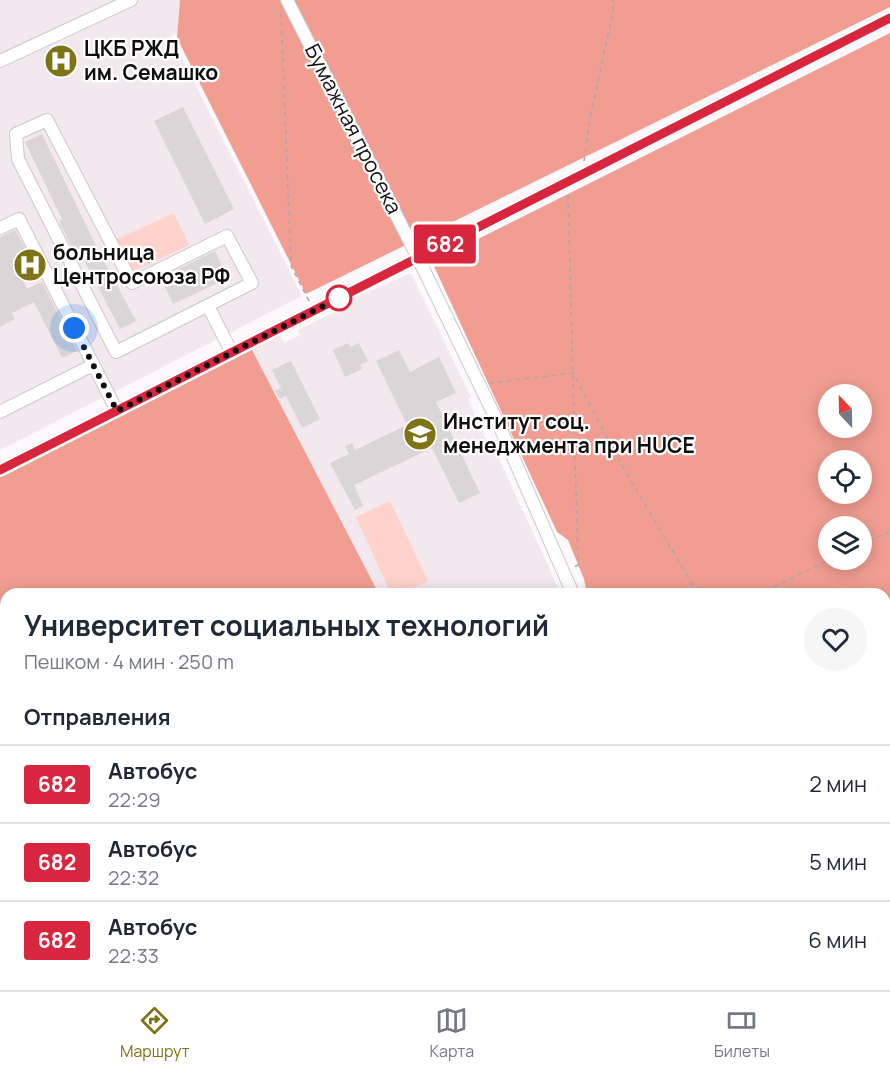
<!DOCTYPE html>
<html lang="ru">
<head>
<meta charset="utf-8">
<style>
  body { margin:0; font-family:Manrope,sans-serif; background:#f6f6f7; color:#1f2937; height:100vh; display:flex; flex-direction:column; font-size:22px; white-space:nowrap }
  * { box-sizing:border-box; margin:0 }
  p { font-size:20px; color:#747a83 }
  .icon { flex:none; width:33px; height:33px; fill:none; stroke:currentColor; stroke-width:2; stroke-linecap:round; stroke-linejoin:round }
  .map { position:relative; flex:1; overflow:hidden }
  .sheet { position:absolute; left:0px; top:588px; width:891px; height:402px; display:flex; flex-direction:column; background:#fff; border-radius:18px 18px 0 0; box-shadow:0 3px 15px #0003 }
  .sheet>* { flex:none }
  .badge { padding:0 12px; border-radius:4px; font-size:21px; line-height:39px }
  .needle { width:39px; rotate:338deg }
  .fabs { position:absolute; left:818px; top:384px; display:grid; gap:12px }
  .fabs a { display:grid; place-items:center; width:54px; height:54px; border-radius:50%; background:#fff; box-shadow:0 3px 15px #0003; font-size:30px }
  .you { position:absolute; width:30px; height:30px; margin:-15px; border:4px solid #fff; border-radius:50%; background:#1a73e8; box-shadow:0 0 0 9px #1a73e833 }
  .map>.badge { position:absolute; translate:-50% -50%; box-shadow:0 0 0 3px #fff }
  h2 { padding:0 24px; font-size:22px; line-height:54px }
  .round { display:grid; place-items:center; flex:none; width:63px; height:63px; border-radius:32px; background:#f6f6f7 }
  .headline { display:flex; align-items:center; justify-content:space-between; height:102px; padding:0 24px }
  h1 { font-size:28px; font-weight:700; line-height:45px }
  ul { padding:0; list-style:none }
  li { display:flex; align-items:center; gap:18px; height:78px; padding:0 24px; border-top:2px solid #e0e1e3 }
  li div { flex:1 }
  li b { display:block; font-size:22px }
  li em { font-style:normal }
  li .badge { min-width:66px; font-weight:700; text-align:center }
  .dock { display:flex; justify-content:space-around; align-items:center; height:84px; border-top:2px solid #e0e1e3; background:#fff; font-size:16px; color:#747a83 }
  .dock a { display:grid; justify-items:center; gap:3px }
  .dock .active { color:#7e7315 }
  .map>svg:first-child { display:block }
  .built { fill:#f2e8ee }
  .green { fill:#ffd2cb }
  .forest { fill:#f19d91; fill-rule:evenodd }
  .building { fill:#dad5d6 }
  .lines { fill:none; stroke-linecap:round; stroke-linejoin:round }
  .minor-casing { stroke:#cbc7ca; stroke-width:14 }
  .path { stroke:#aaa7a9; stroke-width:1.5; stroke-dasharray:4.5 4.5; stroke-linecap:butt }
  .minor { stroke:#fff; stroke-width:12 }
  .line-casing { stroke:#fff; stroke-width:14 }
  .line { stroke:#d7263d; stroke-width:9 }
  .walk { stroke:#0f0d0e; stroke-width:6; stroke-dasharray:0 10.8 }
  .stop-dot { fill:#fff; stroke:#d7263d; stroke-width:3 }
  .labels { text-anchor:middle; stroke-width:4.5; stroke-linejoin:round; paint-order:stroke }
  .poi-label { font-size:21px; font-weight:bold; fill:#0f0d0e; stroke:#fff; text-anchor:start }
  .street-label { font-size:21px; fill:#0f0d0e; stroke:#fff }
</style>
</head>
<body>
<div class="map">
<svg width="890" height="990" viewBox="0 0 890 990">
  <rect width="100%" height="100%" fill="#fcf8fb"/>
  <path class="built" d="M0 0H243L171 36 302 296 0 450Z
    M411 273 471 397 468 399 489 447 495 450 561 594H379L250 346 279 333 284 343 300 335 298 330 335 312 338 313 352 307 350 300Z
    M6 873V962L0 961V875Z
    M144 984H397L400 988 399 990H182Z
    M539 984H790L789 990H538Z"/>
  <path class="green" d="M174 213 189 245 130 273 115 240Z
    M390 501 428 581 401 594H391L356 517Z
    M40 984H144L182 990H80Z"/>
  <path class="forest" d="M180 0H890V7L306 294 177 38Z
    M890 33V907L885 909V594H587L584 579 568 540 557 532 432 262ZM861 394V428H828V394ZM861 460V494H828V460ZM828 526H861V560H828Z
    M250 346 379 594H6V738L0 716V474Z"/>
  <path class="building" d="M183 107 234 209 205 224 154 121Z
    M42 134 100 254 136 321 120 329 80 252 75 254 59 221 62 219 25 142Z
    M15 230 27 252 13 259 27 289 42 282 77 351 62 358 34 302 12 313 15 319 0 327V237Z
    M215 251 228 278 173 304 161 278Z
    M349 343 350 347 359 343 368 361 360 365 362 369 345 377 333 350Z
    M399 350 410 372 439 357 456 393 436 402 480 493 459 503 432 448 354 485 363 506 355 510 330 463 349 454 345 446 352 443 355 450 407 425 376 361Z
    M291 361 320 419 302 428 286 396 280 399 275 391 281 388 272 370Z"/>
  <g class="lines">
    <defs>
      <path id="minor" d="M287 0 418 258 499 425 573 594
        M0 61 131 0
        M47 120 132 283 227 236 252 283 116 352 18 159 16 134Z
        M0 228 19 219 117 411
        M208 306 232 353
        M0 412 93 365
        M0 470 890 18
        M4 801 6 809
        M885 928 890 926
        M0 983 45 990
        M408 984 436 990
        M460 990 469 984
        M569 990 570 984
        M732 990 733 984
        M800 990V984
        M878 990 879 984"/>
    </defs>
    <use href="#minor" class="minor-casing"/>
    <path class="path" d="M281 13 291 266 309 301
      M584 161 591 113 613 12V0
      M568 195 578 565 572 568
      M489 383 573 373 627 474 698 594
      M861 545 890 531
      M757 594 830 560
      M885 749 890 745
      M517 990 518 984
      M529 990 530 984"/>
    <use href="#minor" class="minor"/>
  </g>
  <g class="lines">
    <defs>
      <path id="line" d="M0 470 890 18"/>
    </defs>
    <use href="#line" class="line-casing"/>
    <use href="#line" class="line"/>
    <path class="walk" d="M74 328 117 411 339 298"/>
  </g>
  <defs>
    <symbol id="hospital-disc" viewBox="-11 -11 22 22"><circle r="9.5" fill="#7e7315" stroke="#fff"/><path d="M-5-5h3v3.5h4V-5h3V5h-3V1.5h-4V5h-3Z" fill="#fff"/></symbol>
    <symbol id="university-disc" viewBox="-11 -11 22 22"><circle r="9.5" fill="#7e7315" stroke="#fff"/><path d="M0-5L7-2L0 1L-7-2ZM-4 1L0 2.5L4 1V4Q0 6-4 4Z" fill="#fff"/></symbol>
  </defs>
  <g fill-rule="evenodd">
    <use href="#hospital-disc" x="42" y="42" width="38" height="38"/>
    <use href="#hospital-disc" x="11" y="246" width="38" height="38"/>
    <use href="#university-disc" x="401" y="415" width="38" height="38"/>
  </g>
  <circle class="stop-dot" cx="339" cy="298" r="12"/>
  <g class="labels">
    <g class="poi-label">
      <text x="84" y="56">ЦКБ РЖД<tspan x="84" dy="24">им. Семашко</tspan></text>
      <text x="53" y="260">больница<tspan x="53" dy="24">Центросоюза РФ</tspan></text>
      <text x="443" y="429">Институт соц.<tspan x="443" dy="24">менеджмента при HUCE</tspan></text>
    </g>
    <g class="street-label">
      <text transform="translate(353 129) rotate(63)" y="7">Бумажная просека</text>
    </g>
  </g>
</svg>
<div class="fabs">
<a><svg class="needle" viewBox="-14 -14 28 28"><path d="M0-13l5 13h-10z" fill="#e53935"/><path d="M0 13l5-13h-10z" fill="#747a83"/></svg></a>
<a><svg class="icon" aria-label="locate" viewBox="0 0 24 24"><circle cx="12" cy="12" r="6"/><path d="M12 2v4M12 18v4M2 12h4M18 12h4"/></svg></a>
<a><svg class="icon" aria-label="layers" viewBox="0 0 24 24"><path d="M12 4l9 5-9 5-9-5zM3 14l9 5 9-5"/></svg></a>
</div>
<div class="you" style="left:74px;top:328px"></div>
<b class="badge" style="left:445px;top:244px;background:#d7263d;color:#fff">682</b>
<section class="sheet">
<div class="headline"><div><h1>Университет социальных технологий</h1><p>Пешком · 4 мин · 250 m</p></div><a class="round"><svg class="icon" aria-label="heart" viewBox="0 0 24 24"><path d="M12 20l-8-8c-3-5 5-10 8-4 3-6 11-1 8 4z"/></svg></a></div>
<h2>Отправления</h2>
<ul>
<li><span class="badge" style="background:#d7263d;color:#fff">682</span><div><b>Автобус</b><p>22:29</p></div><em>2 мин</em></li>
<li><span class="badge" style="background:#d7263d;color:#fff">682</span><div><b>Автобус</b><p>22:32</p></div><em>5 мин</em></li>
<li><span class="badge" style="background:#d7263d;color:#fff">682</span><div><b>Автобус</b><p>22:33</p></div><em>6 мин</em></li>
</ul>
</section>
</div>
<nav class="dock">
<a class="active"><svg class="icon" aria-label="directions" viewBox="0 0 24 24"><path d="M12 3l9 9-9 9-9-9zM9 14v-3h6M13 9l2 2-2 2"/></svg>Маршрут</a>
<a><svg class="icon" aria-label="map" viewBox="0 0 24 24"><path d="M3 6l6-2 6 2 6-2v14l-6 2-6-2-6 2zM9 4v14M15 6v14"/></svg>Карта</a>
<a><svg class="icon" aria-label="tickets" viewBox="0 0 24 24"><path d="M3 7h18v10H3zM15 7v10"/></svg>Билеты</a>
</nav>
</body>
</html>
